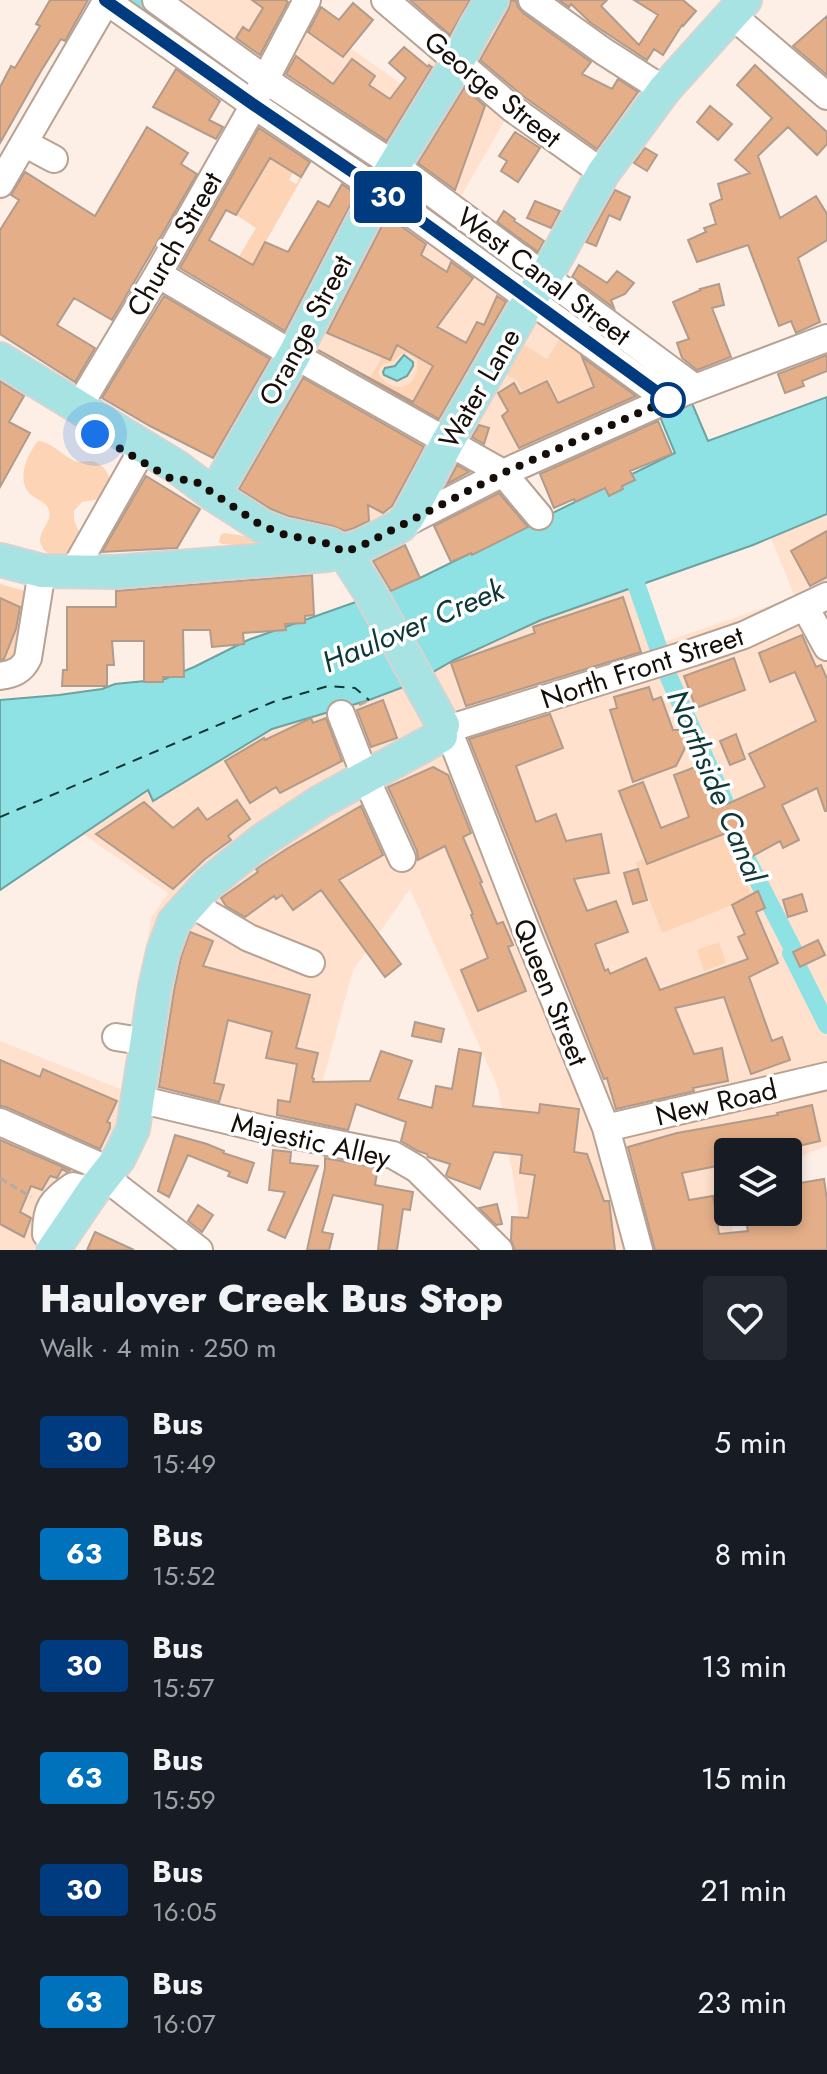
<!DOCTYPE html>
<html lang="en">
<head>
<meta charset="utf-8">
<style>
  body { margin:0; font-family:Jost,sans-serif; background:#242831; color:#f1f3f6; height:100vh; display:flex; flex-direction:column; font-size:30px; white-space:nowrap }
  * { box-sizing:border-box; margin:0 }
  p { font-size:26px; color:#9ea1a6 }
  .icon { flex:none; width:44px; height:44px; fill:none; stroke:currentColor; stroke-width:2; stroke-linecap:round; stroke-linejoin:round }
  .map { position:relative; height:1250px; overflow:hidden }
  .drawer { display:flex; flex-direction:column; background:#171b24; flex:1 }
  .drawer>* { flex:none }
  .badge { padding:0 16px; border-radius:6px; font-size:28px; line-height:52px }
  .fabs { position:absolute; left:714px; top:1138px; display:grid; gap:16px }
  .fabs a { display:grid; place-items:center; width:88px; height:88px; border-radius:8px; background:#171b24; box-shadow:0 4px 12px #0003; font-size:40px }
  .you { position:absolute; width:40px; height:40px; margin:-20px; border:6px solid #fff; border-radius:50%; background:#1a73e8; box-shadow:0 0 0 12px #1a73e833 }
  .map>.badge { position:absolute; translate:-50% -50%; box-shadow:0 0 0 4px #fff }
  .round { display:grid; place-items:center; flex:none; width:84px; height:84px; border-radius:8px; background:#242831 }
  .headline { display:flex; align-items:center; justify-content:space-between; height:136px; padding:0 40px }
  h1 { font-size:38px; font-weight:800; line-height:60px }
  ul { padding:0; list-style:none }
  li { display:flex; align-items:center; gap:24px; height:112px; padding:0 40px }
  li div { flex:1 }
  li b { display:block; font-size:30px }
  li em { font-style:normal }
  li .badge { min-width:88px; font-weight:700; text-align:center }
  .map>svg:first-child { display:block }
  .built { fill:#ffe1cd }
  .green { fill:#fdd4b6; fill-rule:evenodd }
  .water { fill:#8fe2e3; stroke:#6ba3a2; stroke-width:2 }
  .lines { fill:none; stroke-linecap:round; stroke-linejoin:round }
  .canal { stroke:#8fe2e3; stroke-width:18 }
  .ferry { stroke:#0e3737; stroke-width:2; stroke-dasharray:10 8; stroke-linecap:butt }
  .building { fill:#e4af88; stroke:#b09b8c; stroke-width:2 }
  .minor-casing { stroke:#b7a293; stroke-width:30 }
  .major-casing { stroke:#d5d4d3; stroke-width:36 }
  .path { stroke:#b5a9a1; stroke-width:3; stroke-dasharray:8 4; stroke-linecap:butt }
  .minor { stroke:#fff; stroke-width:26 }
  .major { stroke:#a8e3e4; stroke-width:32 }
  .line-casing { stroke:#fff; stroke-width:18 }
  .line { stroke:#003b80; stroke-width:12 }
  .walk { stroke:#160f09; stroke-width:8; stroke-dasharray:0 14.4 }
  .stop-dot { fill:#fff; stroke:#003b80; stroke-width:4 }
  .labels { text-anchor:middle; stroke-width:7; stroke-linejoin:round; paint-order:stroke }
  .street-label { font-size:28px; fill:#160f09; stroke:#fff }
  .water-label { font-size:30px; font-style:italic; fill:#0e3737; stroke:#fff }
</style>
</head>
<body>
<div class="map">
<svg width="827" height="1250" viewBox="0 0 827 1250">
  <rect width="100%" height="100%" fill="#fdefe6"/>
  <path class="built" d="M183 0H284L405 87 444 46 427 32 456 0H574L460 198 263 61Z
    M385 209 520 300 396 517 346 534 289 521 262 512 228 491Z
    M531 313 562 335 548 360 515 339Z
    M576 346 644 397 434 497 499 371 517 381 548 379 560 401Z
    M827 514V1146L788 1161V1152H728L723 1186 737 1250H525L498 1088 410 889 353 970 308 1135 124 1091 115 1126 97 1159 53 1213 33 1250H0V1041L123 1090 146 946 152 917 168 893 83 834 148 789 153 800 272 729 369 700 414 683 454 660 541 620 641 585 661 643 795 597 771 538Z"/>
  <path class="green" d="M281 139 289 143 278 163 293 172 289 180 296 184 300 177 302 178 249 271 231 270 256 228 236 215Z
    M562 335 576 346 593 386 559 401 548 379 522 391 517 381 499 371 515 339 547 359Z
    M397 345 433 366 413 402 370 378 382 357 390 360ZM403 353H407L417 360C422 392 385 395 378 371L383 364 392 362Z
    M38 441C51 442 60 453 71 459 78 464 82 461 90 461 103 462 114 477 108 489 106 493 102 496 100 499L82 502 74 511V520L81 537 71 555 51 556C25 536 54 527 49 510 46 501 36 500 30 494 16 480 27 454 38 441Z
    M225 533 271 540 270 548 222 544 219 542 221 534Z
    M0 584 29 592 16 658 0 665Z
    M725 827 752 897 662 933 635 862Z
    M719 942 726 963 704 971 697 950Z"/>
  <path class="water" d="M139 0H151L691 401 708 441 827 397V514L753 545 541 620 454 660 414 683 369 700 272 729 153 801 148 790 0 890V700L59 695 102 689 115 684 165 679 194 667 248 640 387 591 420 578 675 453 660 417 666 387 405 193Z
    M404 355 413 362V366L407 376 397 381 384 375 383 372 385 368 395 366Z"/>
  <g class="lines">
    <path class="canal" d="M133 0 170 25
      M630 566 667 673 739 834 736 838 793 949 791 953 827 1025"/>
    <path class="ferry" d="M0 817 273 702 328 686 355 688 369 700"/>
  </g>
  <path class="building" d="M50 0H88L65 41 61 39 41 71 0 143V87L11 66 15 68 40 26 36 24Z
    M252 0H286L288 2 260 55 236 38 243 27 249 31 263 8Z
    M410 0H470L450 35Z
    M511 0 516 1 518 7 523 13 591 62 582 74 612 89 618 79 638 92 597 149 523 96 480 60 508 10Z
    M559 0H607L601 6 639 45 658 15 634 0H683L696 11 683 26 682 25 663 55 654 49 647 60 591 23 571 4 569 7Z
    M353 3 373 20 343 57 308 32 321 7 339 20Z
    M827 16V75L793 46Z
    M404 47 428 67 429 65 432 67 387 141 286 74 296 56 333 84 352 59 375 76 369 85 390 99 406 78 389 63Z
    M755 65 827 132V144L817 155 788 127 758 156 780 218 816 196 827 214V240L798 258 820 322 796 333 791 321 779 326 748 245 697 262 688 240 706 232 704 228 716 224 710 204 722 199 718 184 750 173 735 160 772 118 737 85Z
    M176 69 220 101 209 120 223 127 216 139 153 107Z
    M464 88 485 106 455 190 418 163Z
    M710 106 732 124 718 140 697 122Z
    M147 127 188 153 181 164 197 174 112 320 74 298 57 325 95 348 75 382 0 334V230L19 200 11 195 25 172 95 216Z
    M259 128 310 162 301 177 270 158 236 215 226 210 209 240 253 265 265 242 288 252 318 201 329 207 342 184 356 194 285 331 180 268Z
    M515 132 540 148 518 182 501 171 507 161 499 156Z
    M645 148 657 155 647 171 634 163Z
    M615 190 630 197 620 220 609 215 596 246 586 242Z
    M535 201 560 211 551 228 527 218Z
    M504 211 515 219 514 221 544 241 538 252 497 222Z
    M387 216 426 244 421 255 447 272 451 262 473 278 437 327 466 343 477 322 484 325 497 296 506 302 439 419 318 350 413 402 433 366 397 345 390 360 327 333Z
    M579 265 607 283 617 271 634 283 625 294 611 300 614 308 572 277Z
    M719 284 724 305 712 308 731 357 697 370 682 358 677 343 689 339 673 302 701 290 700 289Z
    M164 296 270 359 213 458 150 426 102 398Z
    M827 355V371L802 381 804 386 785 393 778 374Z
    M582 357 636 396 519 448 502 416 508 411 498 393 514 383 520 394 547 381 558 403 594 387Z
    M303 378 424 447 392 506 383 513 368 505 369 521 354 528 345 531 333 526 288 516 271 509 239 489Z
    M0 381 24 396 9 422 30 433 0 487Z
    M658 421 672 454 630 471 635 480 622 486 623 489 609 496 605 488 575 502 574 499 554 508 540 474Z
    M479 425 489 428 484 444 472 437Z
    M457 465 469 472 447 484Z
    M146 476 200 509 177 548 102 552Z
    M499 493 528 527 472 555 471 553 451 562 434 526Z
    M827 531V577L810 586 791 551Z
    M405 545 420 578 391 591 373 561Z
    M312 575 314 615 305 616V623L285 624 286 630 243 633 244 644 212 647 210 630H183L184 677H163V682H144V641H112L114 665H107V686H62L63 670H67V607H116V591Z
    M623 597 641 652 466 706 451 663 535 633 533 627Z
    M0 598 20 607 16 629 4 659 0 660Z
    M802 635 816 667 821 665 827 679V811H825L817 788 782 805 799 840 783 848 780 841 749 858 734 830 647 864 619 791 643 782 661 828 689 817 674 775 698 766 713 808 722 804 723 806 765 787 749 754 816 721 795 672 770 682 759 653Z
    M734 658 745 690 696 708 684 676Z
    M649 687 653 700 661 697 673 730H680L692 734 676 766 633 782 610 710 617 708 614 697Z
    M383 700 397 738 371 747 357 710Z
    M550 714 563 748 516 766 536 822 556 814 566 841 601 834 609 873 574 879 587 911 616 901 628 932 595 944 605 971 608 969 610 974 646 958 660 990 748 959 738 937 745 934 732 905 758 891 765 908 756 912 778 963 749 977 772 1041 782 1037 790 1060 751 1074 724 997 675 1008 694 1054 722 1048 728 1081 693 1088 694 1091 686 1093 616 1109 607 1078 604 1079 469 739Z
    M311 718 313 723 326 718 342 761 280 793 276 787 250 803 225 761 264 738 265 740Z
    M736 734 745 759 730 765 720 741Z
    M433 767 448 775 471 833 463 837 482 882 480 883 497 924 503 922 513 945 508 947 526 991 478 1011 461 970 488 958 471 915 473 914 445 846 418 860 417 851 388 787Z
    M237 800 250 819 235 830 228 836 231 840 205 859 173 889 96 834 144 802 173 828 198 808 207 820Z
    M361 806 383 855 339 880 401 964 385 977 321 890 293 910 282 895 276 899 274 896 245 917 226 906 221 898 258 872 256 869 288 848Z
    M638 869 647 900 633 904 624 873Z
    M802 894 807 911 788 917 783 900Z
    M190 932 213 941 203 966 310 995 296 1048 318 1053 312 1078 314 1079 313 1082 370 1081 381 1051 412 1061 398 1099 432 1108 436 1086 452 1089 459 1049 481 1053 473 1106 539 1113 540 1104 579 1109 574 1152 587 1154 604 1201H609L615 1250H515L511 1240 512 1217 528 1218 535 1175 520 1173 522 1155 494 1152 480 1189 448 1177 446 1175 450 1164 428 1157 427 1154 418 1151 401 1141 406 1122 356 1104 348 1130 277 1115 278 1100 290 1102 297 1064 266 1058 272 1032 228 1020 214 1083 224 1085 219 1102 159 1087 174 991 181 957Z
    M818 940 825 955 800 967 793 952Z
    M415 1022 444 1029 441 1042 412 1036Z
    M0 1060 40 1077 43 1069 117 1101 107 1122 110 1123V1128L100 1149 6 1107 0 1106Z
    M812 1105 820 1141 773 1152H728V1190L721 1191 717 1166 682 1173 689 1200 713 1196 719 1234 748 1231 744 1212H789L788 1205 791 1204 788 1185 824 1179 827 1200V1250H655L628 1147 677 1133 778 1115 777 1113Z
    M175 1135 207 1144 224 1151 223 1153 254 1163 247 1183 228 1176 230 1172 188 1155 169 1197 158 1191Z
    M0 1140 70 1170 67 1172 62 1169 57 1178 50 1176 42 1190 31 1186 20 1212 31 1218 24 1237 0 1224Z
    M273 1150 291 1152 290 1163 318 1166 285 1238 268 1230 285 1192 269 1190Z
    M325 1158 378 1168 375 1185 413 1192 410 1210 403 1209 397 1250H378L383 1205 333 1195 322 1232 333 1234 329 1250H307L325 1168Z
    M497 1204 502 1224 496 1225 479 1208Z
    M198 1205 213 1215 202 1232 188 1221Z
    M95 1232 134 1250H87Z"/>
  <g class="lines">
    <defs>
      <path id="minor" d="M105 0 254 105 379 190 668 400
        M156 0 276 87 393 164 695 388
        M385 0 513 109 603 173
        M532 0 603 51 664 90
        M733 16 827 96
        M24 143 54 159
        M0 184 107 0
        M158 274 294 355 503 473 539 516
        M79 406 158 274 254 105 256 97 307 0
        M400 526 503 473 687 391 827 338
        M73 572 137 459
        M805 607 827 647
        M0 676C13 674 22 671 28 658L42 571
        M341 714 365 776 402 858
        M454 727 694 652 744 635 827 596
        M451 737 528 935 606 1128 639 1250
        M190 903 249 938 311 963
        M116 1037 147 1042
        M138 1099 268 1130 393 1155 417 1169 499 1250
        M0 1122 95 1164 104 1176 115 1185 199 1250
        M606 1128 827 1076
        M56 1244 46 1234C46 1207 51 1202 73 1186L93 1191"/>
      <path id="major" d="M0 359 177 467 214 495 262 526 283 534 329 544 344 552 371 594 443 725
        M214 495 294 355 379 190 457 63 477 24 492 0
        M0 560 42 571 115 572 328 555 361 546 400 526 408 517 448 441 530 299 546 276 603 173 664 90 745 0
        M53 1250 93 1191 119 1158 133 1129 155 987 163 952 174 922 208 884 260 842 320 802 441 736"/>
    </defs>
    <use href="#minor" class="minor-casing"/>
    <use href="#major" class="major-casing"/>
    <path class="path" d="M359 705 369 700
      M0 1178 31 1197"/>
    <use href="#minor" class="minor"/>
    <use href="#major" class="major"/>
  </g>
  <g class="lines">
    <defs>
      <path id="line" d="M105 0 254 105 372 185 668 400"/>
    </defs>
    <use href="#line" class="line-casing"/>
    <use href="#line" class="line"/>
    <path class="walk" d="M95 434 170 478 195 481 262 526 283 534 329 544 344 552 361 546 503 473 668 400"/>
  </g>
  <circle class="stop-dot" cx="668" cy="400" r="16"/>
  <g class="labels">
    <g class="street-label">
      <text transform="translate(493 89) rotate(39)" y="10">George Street</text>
      <text transform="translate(174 244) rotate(-60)" y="10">Church Street</text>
      <text transform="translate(544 276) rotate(37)" y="10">West Canal Street</text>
      <text transform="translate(305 330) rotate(-62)" y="10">Orange Street</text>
      <text transform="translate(479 388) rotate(-60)" y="10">Water Lane</text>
      <text transform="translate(642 667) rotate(-18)" y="10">North Front Street</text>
      <text transform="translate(551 992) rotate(68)" y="10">Queen Street</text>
      <text transform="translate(716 1102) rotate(-13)" y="10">New Road</text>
      <text transform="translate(311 1140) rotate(13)" y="10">Majestic Alley</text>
    </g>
    <g class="water-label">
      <text transform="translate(413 626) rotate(-23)" y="10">Haulover Creek</text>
      <text transform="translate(716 786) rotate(67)" y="10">Northside Canal</text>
    </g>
  </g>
</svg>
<div class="fabs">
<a><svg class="icon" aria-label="layers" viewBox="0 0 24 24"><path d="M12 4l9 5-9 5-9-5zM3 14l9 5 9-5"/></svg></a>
</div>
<div class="you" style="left:95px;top:434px"></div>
<b class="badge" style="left:388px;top:197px;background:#003b80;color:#fff">30</b>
</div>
<section class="drawer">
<div class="headline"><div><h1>Haulover Creek Bus Stop</h1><p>Walk · 4 min · 250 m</p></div><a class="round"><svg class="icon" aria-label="heart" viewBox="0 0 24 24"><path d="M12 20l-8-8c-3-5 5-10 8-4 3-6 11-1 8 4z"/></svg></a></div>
<ul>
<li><span class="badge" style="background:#003b80;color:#fff">30</span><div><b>Bus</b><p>15:49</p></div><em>5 min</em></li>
<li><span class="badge" style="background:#0072bc;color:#fff">63</span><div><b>Bus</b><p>15:52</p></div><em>8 min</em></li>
<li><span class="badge" style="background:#003b80;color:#fff">30</span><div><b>Bus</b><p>15:57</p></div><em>13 min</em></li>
<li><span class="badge" style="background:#0072bc;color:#fff">63</span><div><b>Bus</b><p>15:59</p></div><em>15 min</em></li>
<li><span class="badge" style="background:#003b80;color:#fff">30</span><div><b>Bus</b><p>16:05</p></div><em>21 min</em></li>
<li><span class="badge" style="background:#0072bc;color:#fff">63</span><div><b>Bus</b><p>16:07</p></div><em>23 min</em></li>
</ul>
</section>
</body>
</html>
